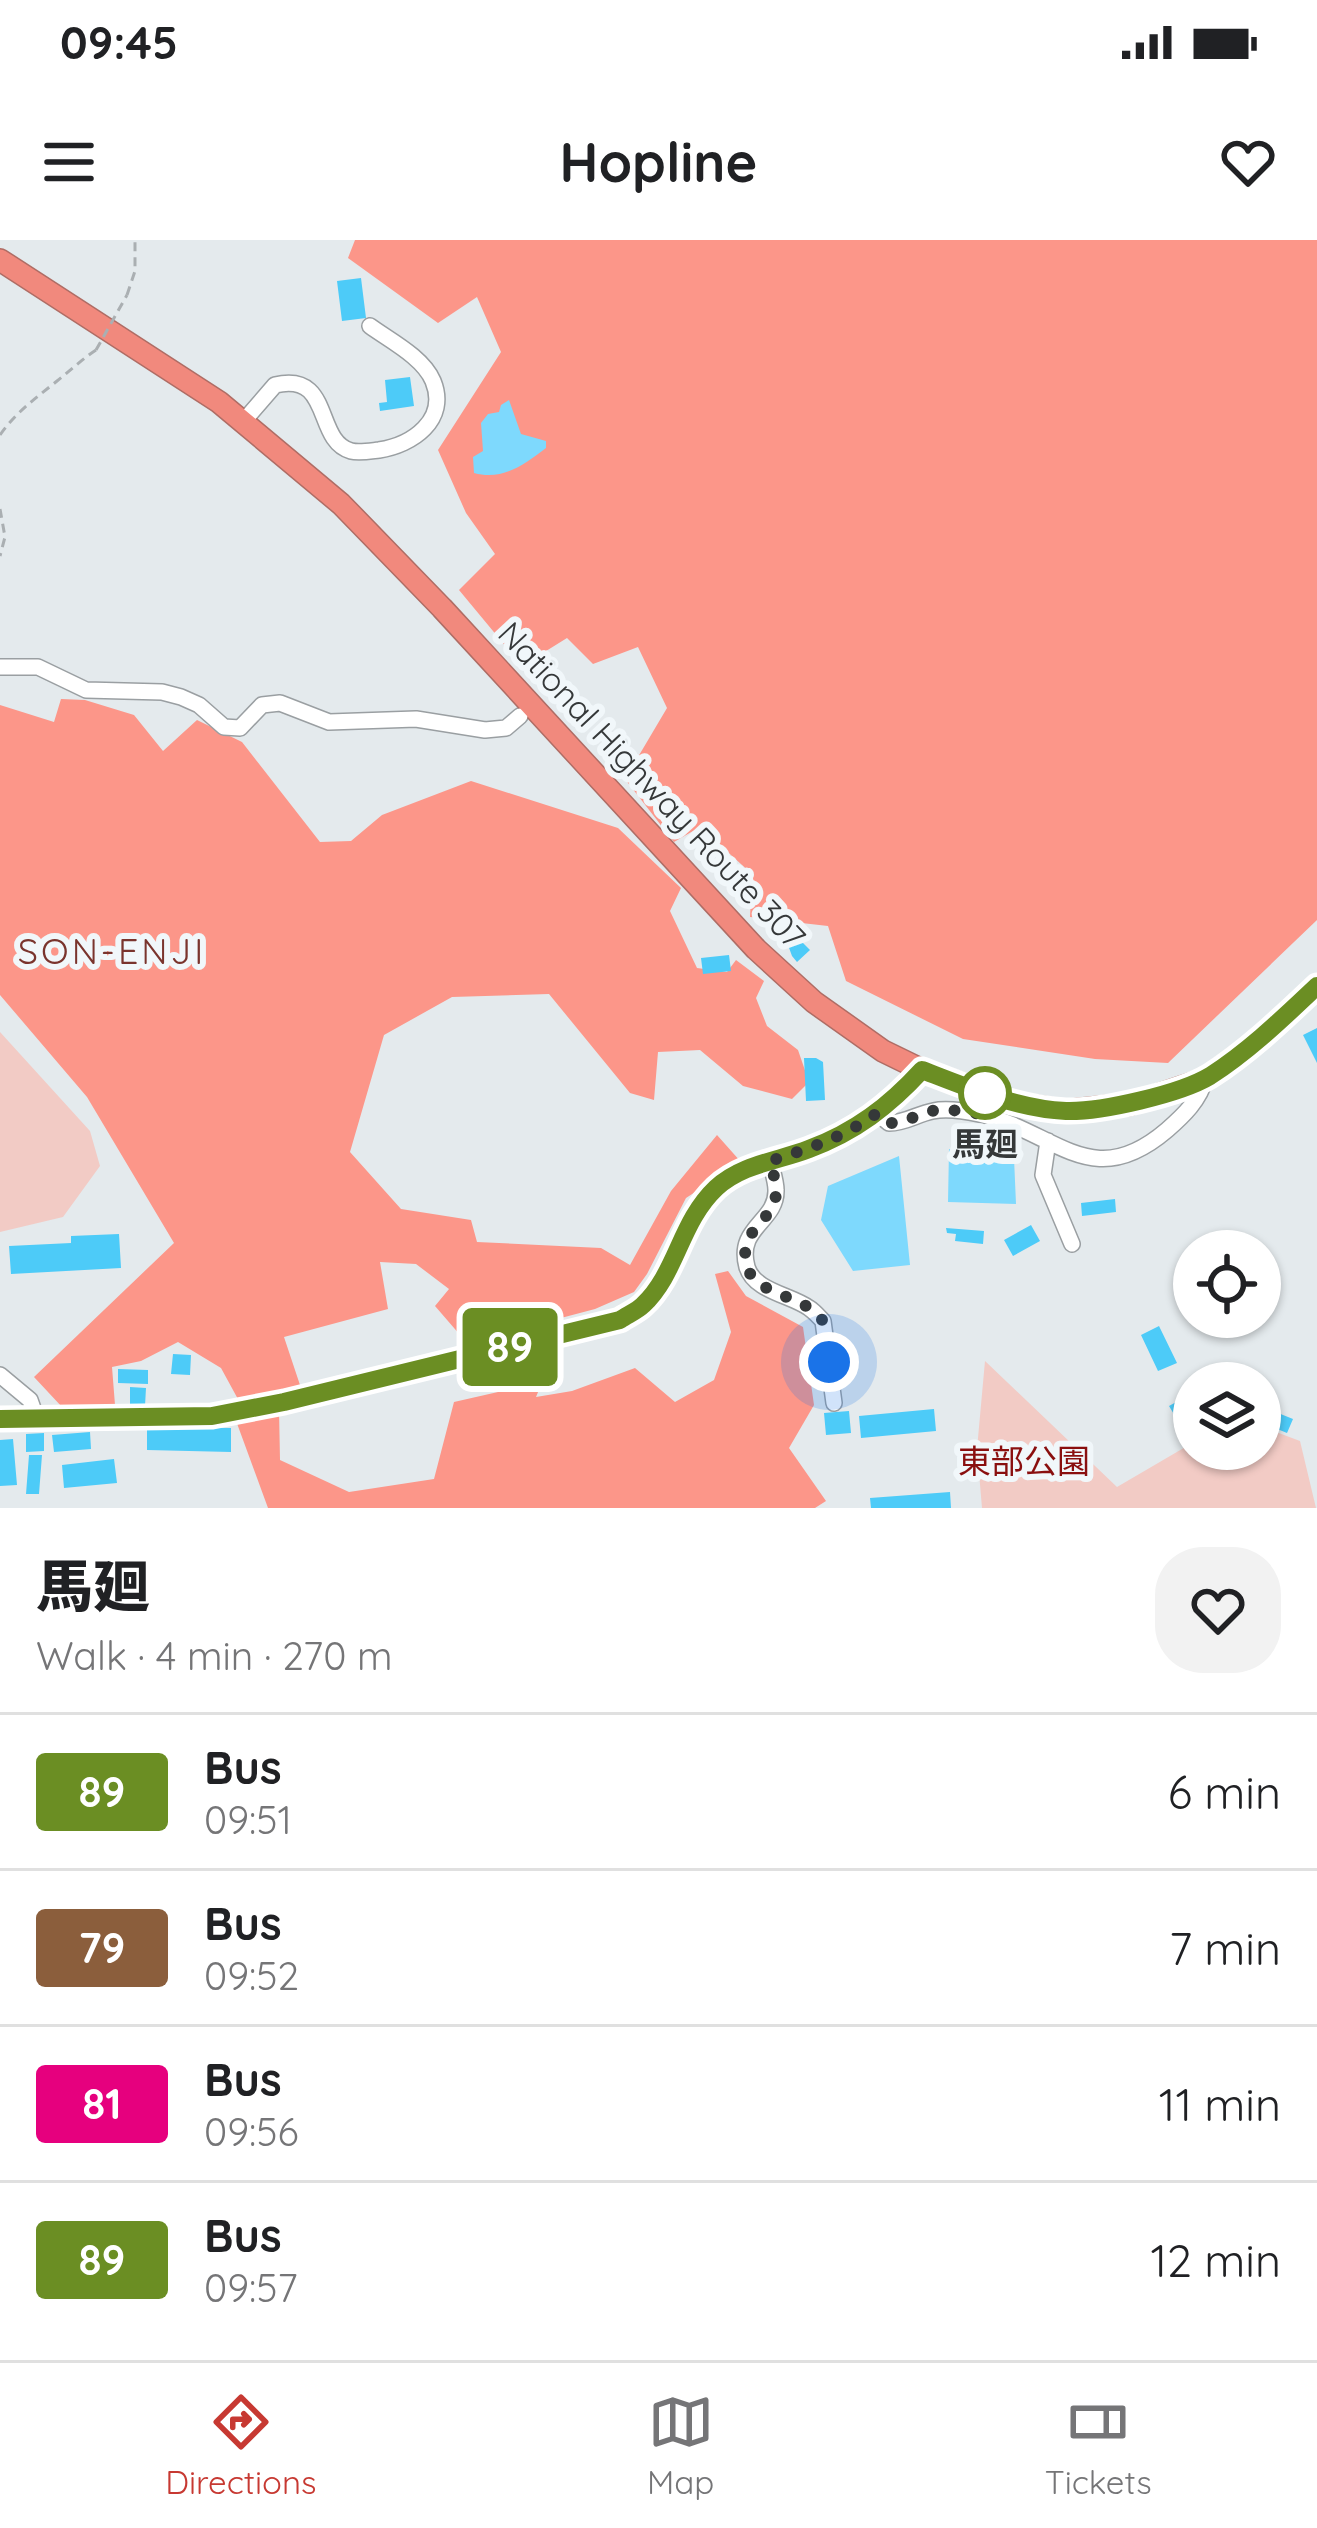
<!DOCTYPE html>
<html lang="en">
<head>
<meta charset="utf-8">
<style>
  body { margin:0; font-family:Quicksand,"Noto Sans JP",sans-serif; background:#f2f2f2; color:#202124; height:100vh; display:flex; flex-direction:column; font-size:45px; white-space:nowrap }
  * { box-sizing:border-box; margin:0 }
  p { font-size:39px; color:#757577 }
  .icon { flex:none; width:66px; height:66px; fill:none; stroke:currentColor; stroke-width:2; stroke-linecap:round; stroke-linejoin:round }
  .map { position:relative; height:1268px; overflow:hidden }
  .drawer { display:flex; flex-direction:column; background:#fff; flex:1 }
  .drawer>* { flex:none }
  .badge { padding:0 24px; border-radius:9px; font-size:42px; line-height:78px }
  .fabs { position:absolute; left:1173px; top:990px; display:grid; gap:24px }
  .fabs a { display:grid; place-items:center; width:108px; height:108px; border-radius:50%; background:#fff; box-shadow:0 3px 9px #0004; font-size:60px }
  .you { position:absolute; width:60px; height:60px; margin:-30px; border:9px solid #fff; border-radius:50%; background:#1a73e8; box-shadow:0 0 0 18px #1a73e833 }
  .map>.badge { position:absolute; translate:-50% -50%; box-shadow:0 0 0 6px #fff }
  .round { display:grid; place-items:center; flex:none; width:126px; height:126px; border-radius:48px; background:#f2f2f2 }
  .headline { display:flex; align-items:center; justify-content:space-between; height:204px; padding:0 36px }
  h1 { font-size:57px; font-weight:800; line-height:90px }
  ul { padding:0; list-style:none }
  li { display:flex; align-items:center; gap:36px; height:156px; padding:0 36px; border-top:3px solid #e0e0e0 }
  li div { flex:1 }
  li b { display:block; font-size:45px }
  li em { font-style:normal }
  li .badge { min-width:132px; font-weight:700; text-align:center }
  .status { display:flex; justify-content:space-between; align-items:center; height:84px; padding:0 60px; background:#fff; direction:ltr }
  .status svg { height:33px; fill:currentColor }
  header { display:flex; justify-content:space-between; align-items:center; height:156px; padding:0 36px; background:#fff; font-size:54px; font-weight:800 }
  .tab-bar { display:flex; justify-content:space-around; align-items:center; height:168px; border-top:3px solid #e0e0e0; background:#fff; font-size:33px; color:#757577 }
  .tab-bar a { display:grid; justify-items:center; gap:6px }
  .tab-bar .active { color:#c73932 }
  .map>svg:first-child { display:block }
  .green { fill:#f2cbc5 }
  .forest { fill:#fc9689 }
  .water { fill:#7ed9fd }
  .building { fill:#4dcbf8 }
  .lines { fill:none; stroke-linecap:round; stroke-linejoin:round }
  .minor-casing { stroke:#9a9fa2; stroke-width:18 }
  .major-casing { stroke:#af6d65; stroke-width:21 }
  .highway-casing { stroke:#af6d65; stroke-width:24 }
  .path { stroke:#aaafb2; stroke-width:3; stroke-dasharray:9 6; stroke-linecap:butt }
  .minor { stroke:#fff; stroke-width:15 }
  .major { stroke:#f7b8b1; stroke-width:18 }
  .highway { stroke:#f1897d; stroke-width:21 }
  .path-bridge { stroke:#aaafb2; stroke-width:3; stroke-dasharray:9 6; stroke-linecap:butt }
  .line-casing { stroke:#fff; stroke-width:27 }
  .line { stroke:#6b8e23; stroke-width:18 }
  .walk { stroke:#353839; stroke-width:12; stroke-dasharray:0 21.6 }
  .stop-dot { fill:#fff; stroke:#6b8e23; stroke-width:6 }
  .labels { text-anchor:middle; stroke-width:12; stroke-linejoin:round; paint-order:stroke }
  .street-label { font-size:33px; fill:#353839; stroke:#f1f7fa }
  .stop-label { font-size:33px; font-weight:bold; fill:#353839; stroke:#f1f7fa }
  .park-label { font-size:33px; fill:#8a0f0f; stroke:#f1f7fa }
  .neighbourhood-label { font-size:36px; letter-spacing:3px; fill:#7a342d; stroke:#f1f7fa }
</style>
</head>
<body>
<div class="status"><b>09:45</b><svg viewBox="0 0 49 12"><path d="M0 12V9h3v3zM5 12V6h3v6zM10 12V3h3v9zM15 12V0h3v12zM26 1h20v11H26zM47 4h2v5h-2z"/></svg></div>
<header><svg class="icon" aria-label="menu" viewBox="0 0 24 24"><path d="M4 6h16M4 12h16M4 18h16"/></svg>Hopline<svg class="icon" aria-label="heart" viewBox="0 0 24 24"><path d="M12 20l-8-8c-3-5 5-10 8-4 3-6 11-1 8 4z"/></svg></header>
<div class="map">
<svg width="1317" height="1268" viewBox="0 0 1317 1268">
  <rect width="100%" height="100%" fill="#e4eaed"/>
  <path class="green" d="M0 792 90 891 100 926 63 977 0 992Z
    M985 1121 1117 1247 1194 1202V1209H1260V1186L1300 1201 1316 1268H982L977 1209Z"/>
  <path class="forest" d="M355 0H1317V680L1168 823 1095 819 963 799 846 741 828 686 750 677 752 634 700 587 674 602 625 539 667 468 638 407 593 424 567 398 522 426 459 350 495 314 466 273 438 210 501 112 477 57 438 83 348 18Z
    M61 459 85 460 134 475 163 511 197 480 242 502 320 602 351 601 382 575 471 541 618 588 681 648 670 671 697 728 727 732 736 720 764 741 756 758 767 786 798 810 809 842 792 859 743 846 700 810 658 812 654 860 630 853 549 754 452 757 384 795 350 912 401 969 471 980 477 1002 601 1008 630 1025 671 951 717 895 741 922 686 958 647 1034 634 1052 595 1069 467 1103 435 1066 449 1049 416 1024 380 1022 388 1069 284 1097 301 1148 239 1161 221 1128 178 1102 141 1121 112 1127 115 1165 62 1167 34 1137 174 1003 87 857 0 755V465L54 482Z
    M728 1031 746 1056 803 1087 814 1165 789 1208 826 1261 815 1268H268L235 1178 279 1169 280 1220 349 1252 434 1239 454 1162 498 1152 488 1122 555 1111 536 1157 572 1151 635 1128 675 1162 714 1140 731 1092 715 1034Z"/>
  <path class="water" d="M509 160 521 194 546 201V208C524 225 502 241 474 233L473 217 483 211 481 183 488 174 499 172 501 165Z
    M963 896 980 900 1014 918 1016 964 948 962 949 909 960 912Z
    M899 916 910 1025 853 1031 821 980 828 946Z"/>
  <path class="building" d="M361 38 366 78 342 81 337 41Z
    M410 137 414 166 380 171 379 163 387 162 385 140Z
    M789 689 810 710 797 722 792 716 784 694Z
    M729 715 731 731 703 734 701 718Z
    M1317 788V823L1303 795Z
    M804 818H816L823 822 825 860 806 861Z
    M1115 959 1116 972 1082 976 1081 963Z
    M1031 985 1040 1001 1013 1016 1004 1000Z
    M946 988 984 991 983 1004 955 1001 956 994 947 993Z
    M119 994 121 1028 11 1034 9 1006 71 1003V996Z
    M1159 1086 1177 1123 1158 1131 1141 1095Z
    M173 1114 191 1115 190 1135 171 1134Z
    M1237 1126 1247 1143H1208Z
    M118 1129 148 1130V1144L118 1143Z
    M130 1147 146 1148 145 1166H130Z
    M1194 1152V1179L1181 1186 1169 1166Z
    M1266 1168 1293 1179 1287 1193 1260 1182Z
    M934 1169 936 1191 861 1198 859 1176Z
    M849 1171 851 1193 826 1195 824 1173Z
    M147 1187 231 1188V1212L147 1210Z
    M90 1192 91 1209 54 1212 52 1195Z
    M44 1193V1211L26 1212V1194Z
    M13 1199 17 1245 0 1246V1200Z
    M29 1215H42L39 1254H26Z
    M114 1219 117 1243 64 1248 62 1225Z
    M950 1252 951 1268H871L870 1258Z"/>
  <g class="lines">
    <defs>
      <path id="minor" d="M243 182 275 145C333 131 314 201 351 211 359 213 370 211 379 210 412 205 449 180 433 141 423 117 389 100 370 86
        M0 427H38L86 450 162 452 181 457 199 465 224 487 240 488 262 465 280 463 329 482 416 479 485 490 506 488 520 476
        M877 873 889 883C906 883 917 874 933 871 947 868 965 871 979 874 1056 891 1091 955 1167 890 1183 876 1200 860 1205 839
        M1048 901 1043 935 1072 1004
        M770 921C772 930 776 941 776 950 777 982 736 987 747 1027 754 1051 791 1055 809 1068 814 1071 819 1077 823 1081L834 1163
        M0 1135 30 1160 37 1180"/>
      <path id="major" d="M0 1179 212 1176 284 1162 620 1080C627 1075 637 1071 643 1065 676 1034 679 982 716 948 742 924 778 921 810 909 855 892 889 866 922 830"/>
      <path id="highway" d="M0 20 219 162 341 264 442 368 756 709 814 762 883 811 922 830 1016 863 1065 871 1131 864 1205 839 1254 804 1317 746"/>
    </defs>
    <use href="#minor" class="minor-casing"/>
    <use href="#major" class="major-casing"/>
    <use href="#highway" class="highway-casing"/>
    <path class="path" d="M127 55 135 31V0
      M0 195C16 172 36 158 57 141 71 130 81 120 96 110
      M0 269 5 297 0 316"/>
    <use href="#minor" class="minor"/>
    <use href="#major" class="major"/>
    <use href="#highway" class="highway"/>
    <path class="path-bridge" d="M96 110 127 55"/>
  </g>
  <g class="lines">
    <defs>
      <path id="line" d="M0 1179 212 1176 284 1162 620 1080C627 1075 637 1071 643 1065 677 1033 680 982 716 948 742 924 778 921 809 909 855 892 889 866 922 830 967 847 1017 869 1066 871 1101 872 1180 854 1210 836 1249 811 1283 778 1317 746"/>
    </defs>
    <use href="#line" class="line-casing"/>
    <use href="#line" class="line"/>
    <path class="walk" d="M829 1122 823 1081C820 1077 814 1071 809 1068 791 1055 753 1051 747 1026 736 987 778 982 776 949 776 941 772 930 770 921 808 909 844 897 877 873L889 883C905 883 914 876 928 872 945 867 964 872 981 874L985 853"/>
  </g>
  <circle class="stop-dot" cx="985" cy="853" r="24"/>
  <g class="labels">
    <g class="street-label">
      <text transform="translate(652 545) rotate(47)" y="12">National Highway Route 307</text>
    </g>
    <g class="stop-label">
      <text x="985" y="916">馬廻</text>
    </g>
    <g class="park-label">
      <text x="1024" y="1233">東部公園</text>
    </g>
    <g class="neighbourhood-label">
      <text x="112" y="724">SON-ENJI</text>
    </g>
  </g>
</svg>
<div class="fabs">
<a><svg class="icon" aria-label="locate" viewBox="0 0 24 24"><circle cx="12" cy="12" r="6"/><path d="M12 2v4M12 18v4M2 12h4M18 12h4"/></svg></a>
<a><svg class="icon" aria-label="layers" viewBox="0 0 24 24"><path d="M12 4l9 5-9 5-9-5zM3 14l9 5 9-5"/></svg></a>
</div>
<div class="you" style="left:829px;top:1122px"></div>
<b class="badge" style="left:510px;top:1107px;background:#6b8e23;color:#fff">89</b>
</div>
<section class="drawer">
<div class="headline"><div><h1>馬廻</h1><p>Walk · 4 min · 270 m</p></div><a class="round"><svg class="icon" aria-label="heart" viewBox="0 0 24 24"><path d="M12 20l-8-8c-3-5 5-10 8-4 3-6 11-1 8 4z"/></svg></a></div>
<ul>
<li><span class="badge" style="background:#6b8e23;color:#fff">89</span><div><b>Bus</b><p>09:51</p></div><em>6 min</em></li>
<li><span class="badge" style="background:#8b5e3c;color:#fff">79</span><div><b>Bus</b><p>09:52</p></div><em>7 min</em></li>
<li><span class="badge" style="background:#e6007e;color:#fff">81</span><div><b>Bus</b><p>09:56</p></div><em>11 min</em></li>
<li><span class="badge" style="background:#6b8e23;color:#fff">89</span><div><b>Bus</b><p>09:57</p></div><em>12 min</em></li>
</ul>
</section>
<nav class="tab-bar">
<a class="active"><svg class="icon" aria-label="directions" viewBox="0 0 24 24"><path d="M12 3l9 9-9 9-9-9zM9 14v-3h6M13 9l2 2-2 2"/></svg>Directions</a>
<a><svg class="icon" aria-label="map" viewBox="0 0 24 24"><path d="M3 6l6-2 6 2 6-2v14l-6 2-6-2-6 2zM9 4v14M15 6v14"/></svg>Map</a>
<a><svg class="icon" aria-label="tickets" viewBox="0 0 24 24"><path d="M3 7h18v10H3zM15 7v10"/></svg>Tickets</a>
</nav>
</body>
</html>
